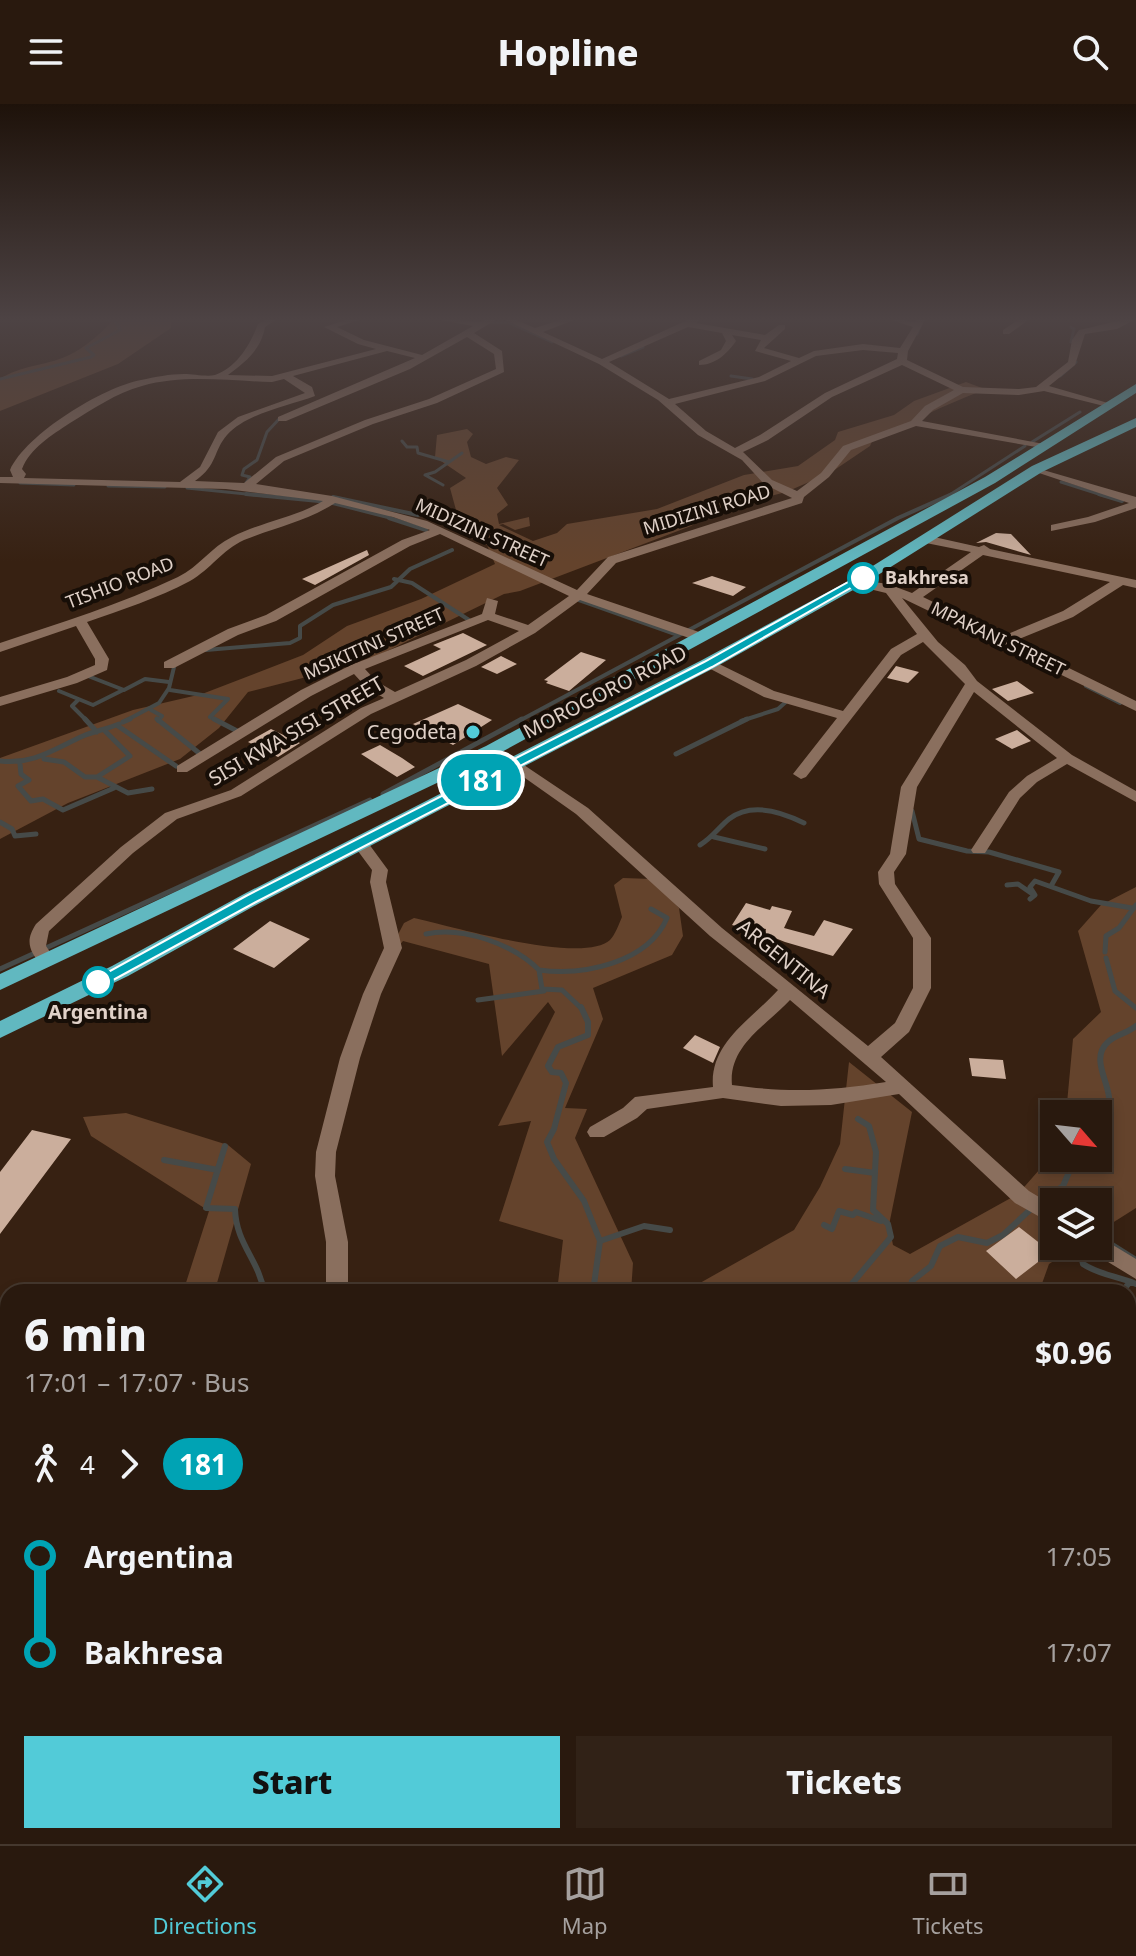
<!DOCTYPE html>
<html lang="en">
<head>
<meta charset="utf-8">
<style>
  body { margin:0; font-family:"Noto Sans",sans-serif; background:#312217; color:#f1f3f6; height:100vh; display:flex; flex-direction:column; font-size:30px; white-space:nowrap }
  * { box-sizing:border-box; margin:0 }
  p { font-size:26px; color:#a5a09e }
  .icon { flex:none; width:44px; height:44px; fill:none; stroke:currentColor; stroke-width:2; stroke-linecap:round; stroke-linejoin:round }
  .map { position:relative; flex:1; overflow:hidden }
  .details { position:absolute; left:0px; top:1180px; width:1136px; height:560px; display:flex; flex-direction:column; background:#29190e; border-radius:24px 24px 0 0; box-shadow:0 4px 12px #0003,0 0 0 2px #45382e }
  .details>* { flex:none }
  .badge { padding:0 16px; border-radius:26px; font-size:28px; line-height:52px }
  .needle { width:52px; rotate:118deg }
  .tools { position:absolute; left:1040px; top:996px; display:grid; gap:16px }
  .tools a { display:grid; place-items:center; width:72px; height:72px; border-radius:0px; background:#29190e; box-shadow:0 4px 12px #0003,0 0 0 2px #45382e; font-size:40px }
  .map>.badge { position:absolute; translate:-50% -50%; box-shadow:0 0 0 4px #fff }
  .legs { display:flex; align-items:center; gap:12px; height:88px; padding:0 24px; font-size:26px }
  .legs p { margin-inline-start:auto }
  .headline { display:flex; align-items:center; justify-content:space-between; height:136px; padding:0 24px }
  h1 { font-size:44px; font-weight:800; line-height:60px }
  .cta { display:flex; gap:16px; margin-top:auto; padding:16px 24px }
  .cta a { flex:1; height:92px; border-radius:0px; background:#52cbd8; color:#111; font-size:32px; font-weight:800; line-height:92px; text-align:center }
  .cta a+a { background:#312217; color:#f1f3f6 }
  ul { padding:0 24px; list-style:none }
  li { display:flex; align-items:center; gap:28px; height:96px; font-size:30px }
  li i { display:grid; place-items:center; width:12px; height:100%; margin:0 10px; background:currentColor }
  li i::after { content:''; width:20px; height:20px; margin:-10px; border:6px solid; border-radius:50%; background:#29190e }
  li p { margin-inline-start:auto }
  li:first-child i { background:linear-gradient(#0000 50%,currentColor 0) }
  li:last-child i { background:linear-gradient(currentColor 50%,#0000 0) }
  header { display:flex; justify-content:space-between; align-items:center; height:104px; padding:0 24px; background:#29190e; font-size:36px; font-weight:800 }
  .menu { display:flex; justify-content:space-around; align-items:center; height:112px; border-top:2px solid #45382e; background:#29190e; font-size:22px; color:#a5a09e }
  .menu a { display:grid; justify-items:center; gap:4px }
  .menu .on { color:#52cbd8 }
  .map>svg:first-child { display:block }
  .green { fill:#64432c }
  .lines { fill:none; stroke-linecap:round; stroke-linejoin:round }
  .stream-far3 { stroke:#464a48; stroke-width:3 }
  .stream-far2 { stroke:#464a48; stroke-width:4 }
  .stream-far1 { stroke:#464a48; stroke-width:5 }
  .stream { stroke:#464a48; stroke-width:6 }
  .building { fill:#cbae9c }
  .minor { fill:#8a6f5e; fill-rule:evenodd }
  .trunk { fill:#61b8c0; fill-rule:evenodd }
  .line-1 { fill:#00a3b4; stroke:#fff; stroke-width:2 }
  .stop-1-dot { fill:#fff; stroke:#00a3b4; stroke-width:4 }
  .poi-dot { fill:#52cbd8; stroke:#170e07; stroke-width:3 }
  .labels { text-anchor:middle; stroke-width:8; stroke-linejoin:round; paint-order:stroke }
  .far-street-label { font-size:18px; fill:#e0d1c8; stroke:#170e07 }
  .far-stop-label { font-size:18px; font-weight:bold; fill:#e0d1c8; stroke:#170e07; text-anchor:start }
  .street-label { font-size:20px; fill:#e0d1c8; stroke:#170e07 }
  .poi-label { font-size:20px; fill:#e0d1c8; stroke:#170e07; text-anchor:end }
  .stop-label { font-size:20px; font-weight:bold; fill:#e0d1c8; stroke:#170e07 }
</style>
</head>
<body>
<header><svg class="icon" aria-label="menu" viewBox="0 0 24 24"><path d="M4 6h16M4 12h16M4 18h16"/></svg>Hopline<svg class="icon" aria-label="search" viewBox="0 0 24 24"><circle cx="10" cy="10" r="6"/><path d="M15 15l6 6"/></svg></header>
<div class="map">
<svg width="1136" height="1740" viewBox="0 0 1136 1740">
  <rect width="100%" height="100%" fill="#372112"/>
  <path class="green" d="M112 214H171V224L118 260 0 307V275C21 261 45 262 67 252 85 244 100 230 113 216Z
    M966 278 982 284 981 287C944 301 910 319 873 335L870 342 830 369 786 388 718 406 691 422 520 487 504 490 373 554 358 551 334 566 248 588 219 624 180 655 68 699 0 735V654L133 606 202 590 303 551 347 522 421 495 495 460 487 441 440 420 456 406 450 384 466 374 435 353 437 331 467 325 473 330 467 338 471 353 486 360 506 353 519 356 497 384 508 401 497 410 499 420 529 413 530 422 515 426 503 420 499 421 533 437 557 429 567 420 657 405 744 371 798 362 835 336 838 328 894 311 914 297Z
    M623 774 652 775 679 804 683 832 672 851 593 884 603 915 565 1004 587 1005 575 1034 633 1159 631 1188H557L563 1136 499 1117 531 1017 498 1022 555 908 548 898 502 952 489 860 403 837 380 865 404 819 414 814C450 822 583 861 610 836 615 831 619 820 622 813L614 781Z
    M1136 783V1104L1098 1128V1098H1054V1142H1077L1049 1160 1039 1188H684L794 1126 820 1083 840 1040 849 958 912 1008 889 1121 893 1141 910 1150 1018 1090 1054 1049V1054H1098V1010H1066L1073 935 1101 908 1078 827 1101 801Z
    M126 1009 228 1041 251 1060 215 1186 277 1184V1188H183L209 1107 91 1032 83 1013Z
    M137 1732 173 1733 640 1732 639 1740H137Z"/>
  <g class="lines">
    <path class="stream-far3" d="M894 214 907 217
      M490 218H508L552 238
      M1071 223 1074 225 1071 238
      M917 230 921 220
      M621 252 643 243
      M731 272 752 275
      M1060 272 1076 258
      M0 275 91 253 94 251 86 244 120 226 116 218 102 214
      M402 337 407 343H417L418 349 449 358
      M1032 338 1080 308
      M1061 378 1105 392
      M20 379 74 381
      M246 379 250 373 242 371 244 365 257 356 267 328 280 314
      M443 381 425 371 435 368 462 349
      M108 382 165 383
      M187 384 266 392
      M948 392 1025 342"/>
    <path class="stream-far2" d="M246 390 329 398 388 413
      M1099 390 1122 397
      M333 393 418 411
      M389 414 426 426
      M394 475 412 479 469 516
      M579 496 678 531
      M206 546 290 539 300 534V522L333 501 391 483 410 465 452 446
      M88 572 124 586 145 575 169 578
      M1086 582 1120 599
      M170 586 228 595 210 613 218 617
      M59 587 93 601 123 586
      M78 596 72 602 87 617
      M151 606 162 612 158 617
      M125 617 159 599 169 584 175 559
      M519 617 898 414 952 390
      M741 617 778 605 788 596"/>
    <path class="stream-far1" d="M85 615 97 628
      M157 615 199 649
      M214 615 239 628
      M123 618 130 615
      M118 622 176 662
      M104 626 130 652 97 673 128 689 152 685
      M676 650 747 615
      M44 655 64 658 85 673H97
      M0 657C33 661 54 645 83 632 95 627 107 625 119 620
      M20 660 21 670 29 676 18 682 31 697 43 695 63 706 114 684
      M383 690 522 615
      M912 707 919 735 967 747 989 748 1059 768 1051 782
      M0 718 12 725 15 732 36 730
      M714 733 765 745
      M700 741C712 734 719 723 729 715 751 698 782 708 804 719
      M1007 781 1018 780 1031 789
      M1030 795 1035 791 1030 783 1035 777 1091 797 1132 804
      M426 830C462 822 513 840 539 866
      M1105 848 1106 832 1119 824 1136 801
      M1106 854 1115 887 1136 904
      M0 865 370 696
      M478 896 544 887
      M582 905 562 886 542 885 539 866C583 872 648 859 667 814L651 805"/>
    <path class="stream" d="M581 903 588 918V931L558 943 548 962 552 968 561 969 566 979 554 1025 547 1038 554 1055 584 1097 600 1137
      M1098 1036C1105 1023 1110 1008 1109 993 1107 975 1091 953 1108 938 1115 931 1128 929 1136 922
      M225 1042 206 1104 235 1105C236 1140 259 1156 264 1188
      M164 1056 218 1066
      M845 1065 875 1069
      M1046 1093 1055 1098
      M1040 1098 1063 1082 1073 1059 1081 1054
      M824 1121 832 1125 839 1107 853 1111 856 1108 881 1117
      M1047 1126 1054 1131
      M1098 1132 1136 1156
      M1069 1142 1081 1152 1083 1160C1099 1171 1118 1172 1136 1180
      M593 1188 600 1137 644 1122 670 1126
      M845 1188 891 1133 888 1120 873 1106 876 1048 869 1022 858 1015
      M910 1188 912 1177 931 1162 940 1142 958 1133 987 1139 1003 1131 1032 1104
      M1122 1188 1129 1179"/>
  </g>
  <path class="building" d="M996 429 1011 430 1031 451 986 438 976 439Z
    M367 446 369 451 315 481 302 475Z
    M712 472 746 483 733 492 692 479Z
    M463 529 487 541 423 572 404 562 441 545 433 541Z
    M581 548 606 556 569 587 546 579 548 577 544 576Z
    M501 552 517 560 497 570 481 563Z
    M896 562 919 568 908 579 887 574Z
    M1017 577 1034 589 1008 597 992 585Z
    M458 600 492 616 453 641 413 620Z
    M271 625 300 639 278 653 248 638Z
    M1017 626 1031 637 1012 645 995 635Z
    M380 641 402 654 415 663 397 673 361 650Z
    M746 799 770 806 772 802 792 807 784 824 814 832 824 816 853 825 833 852 785 838 765 830 766 825 756 823 753 827 732 821Z
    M270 817 310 835 274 864 233 845Z
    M695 931 720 943 713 959 683 944Z
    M969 954 1003 956 1006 975 972 972Z
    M32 1026 71 1035 0 1130V1068Z
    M1019 1123 1051 1148 1016 1175 986 1147Z"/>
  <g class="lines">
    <path class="minor" d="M269 214H279L265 223C261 246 245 258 228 271L272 272 376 245 358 240 324 223 352 214H366L337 223 364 236 422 251 473 222 430 214 481 218 488 214H499L474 229 502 247 504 268 437 299 373 320 284 357 256 380 332 392 427 417 577 486 608 453 792 394 764 380 742 356 698 331 658 296 599 260 501 214H512L535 224 566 214H579L543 228 602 255 692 214H703L696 219 765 231 779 221H785V225L764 244 799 254 814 247 863 240 900 244 913 223 885 214 915 218 918 214H926L908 247 907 256 963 283 1019 285 1036 283 1068 258 1072 236 1079 226C1094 223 1124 214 1136 215L1117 225 1085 230 1075 261 1049 282 1108 299V303L1044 287 1019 291 963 289 933 306 922 317 1044 340 1048 341V345L916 322 851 346 829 373 804 393 802 399 616 459 587 490 702 529V535H692L580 496 535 529 476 562 371 610 241 692 177 715 133 749 49 827 46 842 56 857 47 863 41 861C29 846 25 837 36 820L121 743 165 709 231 686 361 604 384 594 366 583 354 570 311 592 187 668H177V662L301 586 351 561 482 510 487 494 498 497 495 510 528 521 569 492 440 430 410 442 276 517 238 531 174 564H164V558L228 525 266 511 402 436 430 426 393 413 335 399C305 418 276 423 244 436 222 446 211 465 190 477 158 494 121 506 87 518L109 555 107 566 77 579 0 602V593L67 573 95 561V555L76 522 0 548V539C60 519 121 500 178 473 199 463 211 443 232 433 261 418 294 414 323 397L226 385 0 379V373H13L10 366C26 330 103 283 141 276 155 273 170 270 184 270 193 270 207 273 215 271 237 264 251 239 258 220ZM688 223 722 229 726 237 721 246 699 257V261C715 261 727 250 736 237L732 231 761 236 755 247 791 257 759 273 669 295 609 258ZM467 233 494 250 496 265 429 295 365 316 276 353 244 379 195 377C218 361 213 347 227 331 247 309 288 302 315 292L312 283 293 272 387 247 415 254 278 313V317H286L410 265ZM863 246 898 249 897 255 825 289 760 331 735 344 706 327 675 300 765 277 816 252ZM902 261 954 286 925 302 911 317 843 342 821 369 797 387 772 376 743 348 768 336 832 293ZM284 275 305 289 238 313 218 328 200 363 180 378 24 374 26 370 22 365C30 344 52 331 70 319 93 305 116 289 142 282 183 270 230 277 272 278ZM488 516 519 527 466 556 395 588 376 577 365 565Z
      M1021 214H1031L1009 230H1003V226Z
      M1033 363 1136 393V404L1095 418 1051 427V421L1088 413 1129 399 1033 367Z
      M925 431 979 443 984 441 990 445 1136 476V484L1123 481 1073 513 1014 537 1136 597V607L902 494 938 538 965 561 977 577 1072 651 1136 687V698L1067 660 1037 678 1020 694 985 749H973L971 746 1009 688 1027 672 1057 654 974 588 917 683 906 750 894 768 895 780 931 834V884L909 928 881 953 1029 1087 1054 1102V1121L1015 1099 899 990 831 1001 781 1002 723 994 647 1005 637 1014 604 1033H590L587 1028 590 1023 623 1004 635 993 713 983C709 939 752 915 778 886L710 832 576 710 505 660 508 657H518L588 704 722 824 868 942 895 919 913 884V834L879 780 878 768 890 750 901 683 965 580 923 538 901 551 806 673 801 675 793 670 837 614 764 593 701 560 703 557H713L774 587 843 607 891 545 917 530 886 489 853 481V475L888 480 912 489 971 448 921 438 919 435ZM983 451 1110 478 1063 507 1003 532 923 493ZM790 896 886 978C831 987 788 989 732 981 728 942 767 921 790 896Z
      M360 734 366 736 388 766 386 778 402 844 381 890 360 954 336 1048 335 1072 348 1138V1188H326V1138L315 1072 316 1048 340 954 363 890 384 844 370 778 372 766 352 739Z
      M1098 1132 1136 1155V1175L1090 1147 1088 1142H1098Z
      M0 1311 8 1314V1337L0 1334Z
      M8 1348V1379L0 1382V1351Z
      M388 1732H432L435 1740H391Z
      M448 1732H479L476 1740H445Z"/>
    <path class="trunk" d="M1136 280V289L995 379 498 650 0 886V870L486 642 985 373Z
      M1136 314V323L1042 368 862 481 714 564 258 800 128 872 0 934V917L112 862 244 790 702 556 852 475 1032 362Z"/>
  </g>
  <linearGradient id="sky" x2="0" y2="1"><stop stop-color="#1e120a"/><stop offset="0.47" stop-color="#4d4344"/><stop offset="1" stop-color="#4d4344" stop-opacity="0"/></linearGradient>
  <rect width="1136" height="458" fill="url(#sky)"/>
  <path class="line-1" d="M859 472 868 474 712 563 256 798 104 881 98 883 90 878 246 792 704 558Z"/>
  <g class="stop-1-dot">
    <circle cx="863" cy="474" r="14"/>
    <circle cx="98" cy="878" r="14"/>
  </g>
  <circle class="poi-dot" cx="473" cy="628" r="8"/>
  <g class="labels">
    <g class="far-street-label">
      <text transform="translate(707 406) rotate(-17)" y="6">MIDIZINI ROAD</text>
      <text transform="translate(482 429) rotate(24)" y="6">MIDIZINI STREET</text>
      <text transform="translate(120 479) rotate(-21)" y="6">TISHIO ROAD</text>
      <text transform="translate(998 535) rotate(26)" y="6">MPAKANI STREET</text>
      <text transform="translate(374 540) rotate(-24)" y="6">MSIKITINI STREET</text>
    </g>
    <g class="far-stop-label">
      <text x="885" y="480">Bakhresa</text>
    </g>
    <g class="street-label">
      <text transform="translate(605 588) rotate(-27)" y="7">MOROGORO ROAD</text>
      <text transform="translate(296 627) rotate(-30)" y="7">SISI KWA SISI STREET</text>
      <text transform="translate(784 855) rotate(39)" y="7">ARGENTINA</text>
    </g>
    <g class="poi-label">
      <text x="457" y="635">Cegodeta</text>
    </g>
    <g class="stop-label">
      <text x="98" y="915">Argentina</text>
    </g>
  </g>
</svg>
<div class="tools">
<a><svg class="needle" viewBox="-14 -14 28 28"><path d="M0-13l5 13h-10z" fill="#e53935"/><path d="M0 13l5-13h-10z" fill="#a5a09e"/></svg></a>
<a><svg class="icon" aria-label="layers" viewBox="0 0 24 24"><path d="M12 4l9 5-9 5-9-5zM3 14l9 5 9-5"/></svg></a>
</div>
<b class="badge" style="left:481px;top:676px;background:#00a3b4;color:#fff">181</b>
<section class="details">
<div class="headline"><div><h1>6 min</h1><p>17:01 – 17:07 · Bus</p></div><b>$0.96</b></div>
<div class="legs"><svg class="icon" aria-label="walk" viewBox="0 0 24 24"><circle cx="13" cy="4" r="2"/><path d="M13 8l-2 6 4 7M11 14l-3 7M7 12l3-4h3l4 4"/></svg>4<svg class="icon" aria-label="forward" viewBox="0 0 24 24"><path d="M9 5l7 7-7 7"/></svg><b class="badge" style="background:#00a3b4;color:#fff">181</b></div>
<ul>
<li><i style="color:#00a3b4"></i><b>Argentina</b><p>17:05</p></li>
<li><i style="color:#00a3b4"></i><b>Bakhresa</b><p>17:07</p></li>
</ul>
<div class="cta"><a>Start</a><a>Tickets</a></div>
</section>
</div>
<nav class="menu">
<a class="on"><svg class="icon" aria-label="directions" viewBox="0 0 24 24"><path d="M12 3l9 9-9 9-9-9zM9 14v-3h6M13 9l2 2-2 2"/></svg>Directions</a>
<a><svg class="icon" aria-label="map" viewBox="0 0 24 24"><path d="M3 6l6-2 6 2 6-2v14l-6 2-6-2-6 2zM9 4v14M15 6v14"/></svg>Map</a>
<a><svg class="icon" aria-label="tickets" viewBox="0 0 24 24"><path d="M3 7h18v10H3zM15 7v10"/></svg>Tickets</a>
</nav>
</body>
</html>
